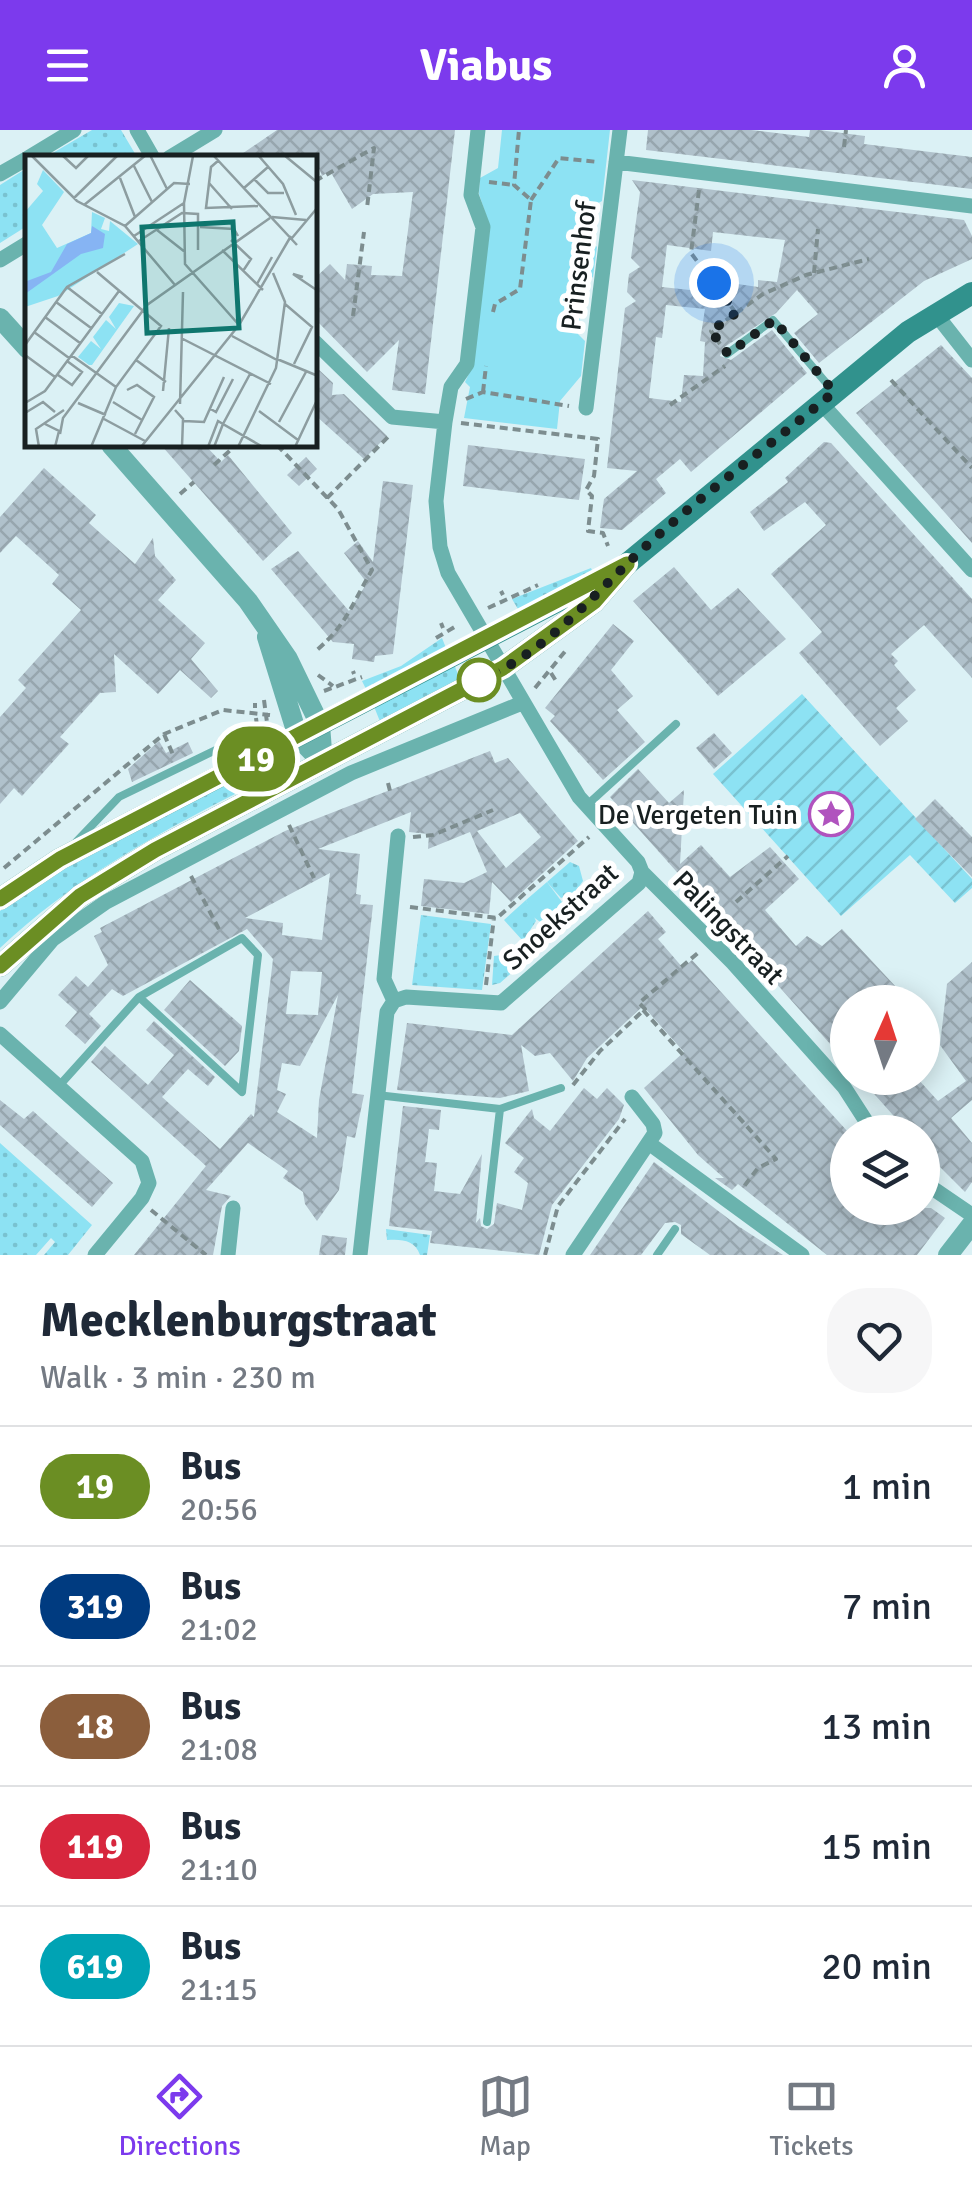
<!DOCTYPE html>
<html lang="en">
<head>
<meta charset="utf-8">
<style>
  body { margin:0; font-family:Signika,sans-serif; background:#f6f6f7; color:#1f2937; height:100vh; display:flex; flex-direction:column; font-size:38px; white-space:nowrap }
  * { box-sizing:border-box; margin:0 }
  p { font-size:32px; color:#747a83 }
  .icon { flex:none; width:55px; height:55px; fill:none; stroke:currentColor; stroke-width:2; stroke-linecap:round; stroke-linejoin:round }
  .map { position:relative; height:1125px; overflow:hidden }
  .sheet { display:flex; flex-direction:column; background:#fff; flex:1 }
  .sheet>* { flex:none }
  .badge { padding:0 20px; border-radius:32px; font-size:35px; line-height:65px }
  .needle { width:65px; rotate:3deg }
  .controls { position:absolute; left:830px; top:855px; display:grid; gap:20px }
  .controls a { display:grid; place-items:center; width:110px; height:110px; border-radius:50%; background:#fff; box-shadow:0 5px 25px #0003; font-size:50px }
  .you { position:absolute; width:50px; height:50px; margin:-25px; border:8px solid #fff; border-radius:50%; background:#1a73e8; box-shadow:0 0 0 15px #1a73e833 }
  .map>.badge { position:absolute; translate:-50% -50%; box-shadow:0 0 0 5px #fff }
  .round { display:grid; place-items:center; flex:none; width:105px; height:105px; border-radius:40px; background:#f6f6f7 }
  .overview { display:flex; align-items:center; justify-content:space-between; height:170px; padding:0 40px }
  h1 { font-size:48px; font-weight:700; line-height:75px }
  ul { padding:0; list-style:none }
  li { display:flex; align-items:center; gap:30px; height:120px; padding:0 40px; border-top:2px solid #e0e1e3 }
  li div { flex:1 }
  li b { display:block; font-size:38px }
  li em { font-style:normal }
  li .badge { min-width:110px; font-weight:700; text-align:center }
  header { display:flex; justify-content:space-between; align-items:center; height:130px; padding:0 40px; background:#7c3aed; color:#fff; font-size:45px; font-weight:700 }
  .dock { display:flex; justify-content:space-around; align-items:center; height:140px; border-top:2px solid #e0e1e3; background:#fff; font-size:28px; color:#747a83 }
  .dock a { display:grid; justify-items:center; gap:5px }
  .dock .selected { color:#7c3aed }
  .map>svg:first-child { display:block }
  .grass { fill:url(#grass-dots) }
  .park { fill:#8de2f3 }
  .garden { fill:url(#garden-furrows) }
  .building { fill:url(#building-cross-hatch); fill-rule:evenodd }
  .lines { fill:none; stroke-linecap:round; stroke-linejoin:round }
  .path { stroke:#7d8d8f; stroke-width:4; stroke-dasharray:8 5; stroke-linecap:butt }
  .service { stroke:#6ab3ae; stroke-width:8 }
  .minor { stroke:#6ab3ae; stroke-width:15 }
  .tertiary { stroke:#6ab3ae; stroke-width:20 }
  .secondary { stroke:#31928d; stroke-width:22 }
  .line-casing { stroke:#fff; stroke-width:22 }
  .line { stroke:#6b8e23; stroke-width:15 }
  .walk { stroke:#182021; stroke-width:10; stroke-dasharray:0 18 }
  .stop-dot { fill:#fff; stroke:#6b8e23; stroke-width:5 }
  .labels { text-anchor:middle; stroke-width:10; stroke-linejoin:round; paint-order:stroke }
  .street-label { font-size:28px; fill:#182021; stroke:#fff }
  .poi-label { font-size:28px; fill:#182021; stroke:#fff; text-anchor:end }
  .inset-road { fill:none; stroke:#8d9da0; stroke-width:2.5 }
  .view { fill:#0f766e; fill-opacity:0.15; stroke:#0f766e; stroke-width:5 }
  .inset-edge { fill:none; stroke:#182021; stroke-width:5 }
</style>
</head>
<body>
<header><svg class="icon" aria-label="menu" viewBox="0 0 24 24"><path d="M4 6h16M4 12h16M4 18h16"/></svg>Viabus<svg class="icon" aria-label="person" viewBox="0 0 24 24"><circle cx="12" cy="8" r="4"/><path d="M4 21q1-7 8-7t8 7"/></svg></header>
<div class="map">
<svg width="972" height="1125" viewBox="0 0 972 1125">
  <defs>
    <pattern id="grass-dots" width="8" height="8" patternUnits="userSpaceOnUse" patternTransform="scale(2.5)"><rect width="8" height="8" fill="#8de2f3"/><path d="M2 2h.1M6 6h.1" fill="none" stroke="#79c2d0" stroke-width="1.8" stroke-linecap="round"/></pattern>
    <pattern id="garden-furrows" width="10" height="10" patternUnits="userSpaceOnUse" patternTransform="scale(2.5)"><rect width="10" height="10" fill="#8de2f3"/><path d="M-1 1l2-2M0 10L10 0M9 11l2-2" fill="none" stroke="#79c2d0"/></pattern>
    <pattern id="building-cross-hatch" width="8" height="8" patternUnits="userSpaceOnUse" patternTransform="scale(2.5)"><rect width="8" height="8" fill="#b0c1cb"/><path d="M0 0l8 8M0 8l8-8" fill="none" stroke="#97a6ae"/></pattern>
  </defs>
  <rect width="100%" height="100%" fill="#dbf1f5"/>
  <path class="grass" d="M92 0H121L137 27H46Z
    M27 38V96L0 113V55Z
    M591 438 594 445 521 484 512 469Z
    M442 508 448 523 368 563 362 551 401 536Z
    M454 534 461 552 381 594 373 574Z
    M260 636 269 655 255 663H237C151 707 71 751 0 818V781C78 722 173 682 260 636Z
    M570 732 579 736 583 751 575 762 561 768 547 752Z
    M606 745 614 752 500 853 492 855 494 826 516 823 538 797 552 800C564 794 573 785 569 770L579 766 587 753Z
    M526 770 536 791 523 811 504 790Z
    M421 785 491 794 482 860 412 855Z
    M0 1013 92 1095 68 1125H44L55 1112 51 1108 36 1125H0Z
    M386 1099 430 1105 427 1125H420C415 1110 402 1109 387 1110Z"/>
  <path class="park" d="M502 0H610L602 71 593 76 590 109 597 117 593 147 584 153 578 204 585 211 581 246 560 271 557 299 464 288 470 257 465 252 473 235 490 97 479 64 480 48 498 38Z
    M547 752 565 776 556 792 543 794 532 786 526 770Z"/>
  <path class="garden" d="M802 564 972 749V758L955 773 910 725 841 786 713 644Z"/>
  <path class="building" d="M277 0H455L425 264 392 260 399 210 367 242 315 189V148L330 134 345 150 347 134 372 136 371 145 402 146 413 62 373 64 352 79 330 41 322 46 315 28H236Z
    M648 0H751L809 7 810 0H819L865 6 864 14 972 27V59L646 20Z
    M632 50 964 90 972 106V129L924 151 819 233 794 203 818 184 797 160 776 183 723 218 720 226 731 230 772 200 807 243 691 342 680 329 656 349 666 363 622 400 600 398 604 369 637 341 607 338 625 178 636 171 627 162 629 144 640 137 631 128 640 62ZM713 102 785 110 777 152 758 150V157L724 152 725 144 701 140 699 161 662 157 667 115 711 121ZM666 175 705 179 700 211 705 212 703 246 684 245 681 272 649 268 656 207 662 208Z
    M941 215 972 248V413L856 283Z
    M315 236 333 253 332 265 344 264 387 306 364 329 315 285Z
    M824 312 831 313 972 469V548L924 495 891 524 898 531 894 535 916 560 896 578 908 591 880 616 799 523 822 502 771 444 826 395 805 372 764 401 750 382 788 352 785 348Z
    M161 315H205L221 332 228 325 292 403 263 431Z
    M468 315 585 329 579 370 463 356Z
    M306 327 317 339 299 356 287 345Z
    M44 338 96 385 89 393 135 434 153 408 155 426 176 450 158 470 205 513 191 529 218 561 211 568 180 540 158 564 114 524 116 562 100 563 60 607 69 614 22 666 14 658 0 674V587L26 558 18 550 81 480 52 454 59 445 16 406 0 423V387Z
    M383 351 413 355 393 524 375 526 374 532 352 529 354 514 333 512 271 439 298 421 349 481 367 453 344 423 358 411 373 432Z
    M674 437 711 480 738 458 786 509 718 566 633 471Z
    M613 494 634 511 611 540 633 566 617 580 645 612 603 650 550 591 555 586 545 578Z
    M714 603 732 623 714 639 696 618Z
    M159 611 166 623 188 612 193 623 132 652 128 639Z
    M490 621 495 633 508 628 578 711 511 772 492 752 489 784 421 776 424 749 464 753 487 742 470 702 428 719 429 704 409 702 411 682 318 719 360 724 356 764 361 765 360 774 373 775 352 963 364 965 355 1008 347 1006 339 1060 317 1091 305 1074 303 1062 283 1048 288 1041 248 1013 206 1060 231 1066 222 1076 213 1125H134L206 1036 91 932 105 916 148 955 174 925 146 900 154 891 215 947 208 956 188 939 162 967 220 1019 251 984 254 987 273 829 247 799 123 866 112 859 89 884 101 896 85 914 65 896 77 882 58 865 76 846 88 857 108 835 94 806 102 802 100 798 285 701ZM520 683 541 707 506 738 477 701ZM330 743 322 810 282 805 283 793 245 788ZM291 841 322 842 318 885 286 884ZM338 865 319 970 317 1008 277 982 286 964 277 960 282 933 300 936Z
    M638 639 669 673 684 660 680 734 701 715 730 747 770 717 799 749 765 780 796 816 807 806 822 816 842 799 910 872H848V934L610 667Z
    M935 669 972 707V747L915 689Z
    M648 781 666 802 658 809 683 838 692 830 848 1002V1078H869L888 1093 900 1078H931L945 1088 917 1125H827L738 1054 732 1060 715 1048H724L698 1025 644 958 684 922 643 876 587 928 573 951 550 923 535 926 521 915 529 961 500 968 397 960 407 893 512 905Z
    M972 832V970L951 988 972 1013V1052L965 1062 922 1019V1002H908L860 948H917L938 971 966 951 940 915 947 854Z
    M190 850 242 896 239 921 225 936 164 880Z
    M584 958 597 969 607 958 624 975 619 989 552 1075 539 1125 430 1113 432 1101 389 1096 403 976 441 980 439 1000 429 999 425 1032 437 1033 434 1061 460 1064 482 1024 476 1093 480 1088 481 1096 487 1099 494 1094 497 1073 522 1080 528 1053 514 1042 524 1028 505 1013 532 979 534 988 550 1001Z
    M0 970 24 989 33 981 113 1053 92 1077 0 995Z
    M654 1032 738 1096 783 1125H710L681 1104V1095L675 1092 665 1093 641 1125H590Z
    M322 1105 347 1108 345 1125H319Z"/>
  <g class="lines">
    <path class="path" d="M844 17 846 0
      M315 51 374 18 367 78
      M489 52 514 55
      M699 60 691 123 736 183 711 201 720 214
      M531 70 559 28 598 32
      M814 143 818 99
      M493 182 495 174 520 159 531 70 514 55 519 0
      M736 183 763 164 806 145 869 129
      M353 186 364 102
      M891 250 972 338
      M483 262 486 236
      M466 269 483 262 569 276
      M670 275 725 236
      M461 293 598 309 594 346 586 360 592 366 588 401 603 403 608 416
      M277 315 338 379 372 440C352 474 347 494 317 520
      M214 335 236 315
      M180 364 194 352
      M327 368 390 305
      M501 461 503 465
      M488 478 538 455
      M441 493 443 498
      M436 508 458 495
      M353 541 354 544
      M551 543 556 551
      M318 545 333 556
      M535 558 567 519
      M324 561 362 547
      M264 570 268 600
      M255 573V578
      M256 588 258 603
      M164 604 174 627
      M388 653 390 661
      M289 695 314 748
      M413 707 433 705 493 680
      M4 738 164 604 223 580 270 585
      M191 746 221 803
      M736 772 788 726
      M410 777 497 788 589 707
      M486 855 494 787
      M643 880 776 1029 758 1038 742 1059
      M573 955 600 921 645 879 639 873 699 822
      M151 1080 206 1125
      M545 1125 558 1076 625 989"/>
    <path class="service" d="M727 224 773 190 833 261
      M587 675 676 594
      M76 712 119 667 226 615 249 624
      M58 957 139 867 242 962 258 825 242 808 139 867
      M377 965 500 979
      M487 1092 500 979 561 958
      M657 1125 675 1099"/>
    <path class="minor" d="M137 0 153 28
      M478 0 471 65 483 97 467 234 451 257 445 292 436 371 440 417 448 443 579 667 638 732 642 742 733 833 844 957 873 1002
      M28 28 74 0
      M169 28 215 0
      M616 32 972 76
      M0 44 28 28
      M0 130 28 113
      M935 183 972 230
      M315 212 392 287 445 292
      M821 273 972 440
      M586 278 620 0
      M394 871 406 867 501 873 639 753 642 742
      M394 871 384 849 398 706
      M0 872 53 809 106 772 351 643 522 573
      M0 904 142 1031 149 1053 142 1068 95 1125
      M650 1014 802 1125
      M922 1051 972 1085
      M228 1125 233 1078
      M360 1125 387 882 394 871
      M573 1125 655 1003 653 994 632 967"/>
    <path class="tertiary" d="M0 188 28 219
      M111 315 248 471 288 529 320 595 323 633
      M267 507 298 607 323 633
      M948 1125 972 1094"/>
    <path class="secondary" d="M0 769 60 729 610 444
      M0 836 80 766 155 720 503 538 594 472 627 434 908 202 972 163"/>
  </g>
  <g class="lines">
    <defs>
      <path id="line" d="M0 769 60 729 627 434 594 472 503 538 155 720 80 766 0 836"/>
    </defs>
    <use href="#line" class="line-casing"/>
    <use href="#line" class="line"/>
    <path class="walk" d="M479 550C536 528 583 477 627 434 691 372 766 319 834 262L774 190 728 224 711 201 736 183 714 153"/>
  </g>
  <defs>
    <symbol id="sight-ring" viewBox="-11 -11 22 22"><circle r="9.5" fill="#fff" stroke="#b053be" stroke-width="1.5"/><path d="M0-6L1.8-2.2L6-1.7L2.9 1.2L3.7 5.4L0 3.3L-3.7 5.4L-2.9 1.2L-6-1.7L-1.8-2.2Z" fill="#b053be"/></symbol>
  </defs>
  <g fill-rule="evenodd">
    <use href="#sight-ring" x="806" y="659" width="50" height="50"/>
  </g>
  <circle class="stop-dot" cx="479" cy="550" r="20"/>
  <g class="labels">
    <g class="street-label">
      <text transform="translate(578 136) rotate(-83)" y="10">Prinsenhof</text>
      <text transform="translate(560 786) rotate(-42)" y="10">Snoekstraat</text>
      <text transform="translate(729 797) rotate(46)" y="10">Palingstraat</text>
    </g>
    <g class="poi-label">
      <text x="798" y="694">De Vergeten Tuin</text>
    </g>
  </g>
  <g transform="translate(25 25)">
    <rect width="292" height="292" fill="#dbf1f5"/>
    <path d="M94 148 109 151 67 210H64L53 202 66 186 76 194 68 182 81 165 91 174 84 162Z" fill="#8de2f3"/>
    <path d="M18 15 39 37 17 70 32 93 66 78 67 57 80 63 76 74 84 76 85 66 113 89 33 141 0 152V57L18 36 12 29Z" fill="#8de2f3"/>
    <path d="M67 71 80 79 78 93 56 99 0 139 2 126 26 117 42 89 66 78Z" fill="#86b4f3"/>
    <path class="inset-road" d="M6 0 52 46 100 71 150 130M37 0 51 13 64 0M125 0 142 34M188 0 272 90M233 0 258 29 271 60M259 0 293 28M168 1 159 48 160 109 214 170M194 5 186 12 181 53 233 51M109 11 127 47M95 23 110 62M229 24 243 38H259M184 28 207 54M219 33 243 12M49 43 93 0M59 50 121 0M247 62 281 65M100 71 149 28 165 29M175 72 209 74 213 81M132 75 160 97M109 81 159 48M267 83 293 52M206 85 226 104 218 116M114 86 157 58 173 59V95M197 95 238 135M278 122 268 119 293 136M232 129 247 102M42 132 77 159M31 147 66 173M260 149 287 172 269 209M20 162 55 188M9 177 44 203M207 181 252 205M156 183 246 229M0 190 42 132 100 99M0 200 30 222M46 200 91 232M252 204 293 221M111 205 141 227M225 219 198 269 238 292M33 220 47 230 57 217 42 206M102 235 112 230 129 242 110 279M138 236 144 173M88 247 117 265M0 248 20 236 94 136M53 248 81 260M155 249 158 137M184 253 191 257 208 224M150 255 158 264 157 292M234 256 273 285M0 258 18 247 30 257M79 264 120 286M159 266 179 267 199 222M254 267 282 215M20 269 34 276 30 292M35 279 38 263 122 150 245 63M14 292 11 274 39 255M66 292 91 232 136 171 72 117M116 292 214 170 266 81M183 292 193 266 198 269 189 292M213 292 251 213 260 147 248 118M270 292 293 243"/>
    <path class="view" d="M208 67 214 173 122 178 117 72Z"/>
    <rect width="292" height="292" class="inset-edge"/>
  </g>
</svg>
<div class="controls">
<a><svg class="needle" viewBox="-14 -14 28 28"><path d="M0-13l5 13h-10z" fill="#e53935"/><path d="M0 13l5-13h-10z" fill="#747a83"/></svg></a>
<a><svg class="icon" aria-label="layers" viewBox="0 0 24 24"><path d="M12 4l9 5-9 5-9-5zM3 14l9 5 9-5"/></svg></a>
</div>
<div class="you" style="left:714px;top:153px"></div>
<b class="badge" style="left:256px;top:629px;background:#6b8e23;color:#fff">19</b>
</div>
<section class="sheet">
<div class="overview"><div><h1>Mecklenburgstraat</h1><p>Walk · 3 min · 230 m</p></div><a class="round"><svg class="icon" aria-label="heart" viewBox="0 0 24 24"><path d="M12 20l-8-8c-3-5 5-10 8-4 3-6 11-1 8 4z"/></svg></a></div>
<ul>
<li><span class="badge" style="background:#6b8e23;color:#fff">19</span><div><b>Bus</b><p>20:56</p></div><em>1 min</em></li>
<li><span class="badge" style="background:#003b80;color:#fff">319</span><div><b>Bus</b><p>21:02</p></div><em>7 min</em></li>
<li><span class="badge" style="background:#8b5e3c;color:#fff">18</span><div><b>Bus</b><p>21:08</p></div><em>13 min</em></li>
<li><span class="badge" style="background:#d7263d;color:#fff">119</span><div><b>Bus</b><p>21:10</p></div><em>15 min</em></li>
<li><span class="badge" style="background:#00a3b4;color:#fff">619</span><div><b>Bus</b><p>21:15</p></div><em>20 min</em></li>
</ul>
</section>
<nav class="dock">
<a class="selected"><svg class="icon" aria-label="directions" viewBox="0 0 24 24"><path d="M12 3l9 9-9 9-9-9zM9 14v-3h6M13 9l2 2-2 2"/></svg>Directions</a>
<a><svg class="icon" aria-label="map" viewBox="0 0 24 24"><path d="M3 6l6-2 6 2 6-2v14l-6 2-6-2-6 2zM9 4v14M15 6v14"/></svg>Map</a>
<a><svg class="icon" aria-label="tickets" viewBox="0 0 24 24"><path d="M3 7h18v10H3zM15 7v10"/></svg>Tickets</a>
</nav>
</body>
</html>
